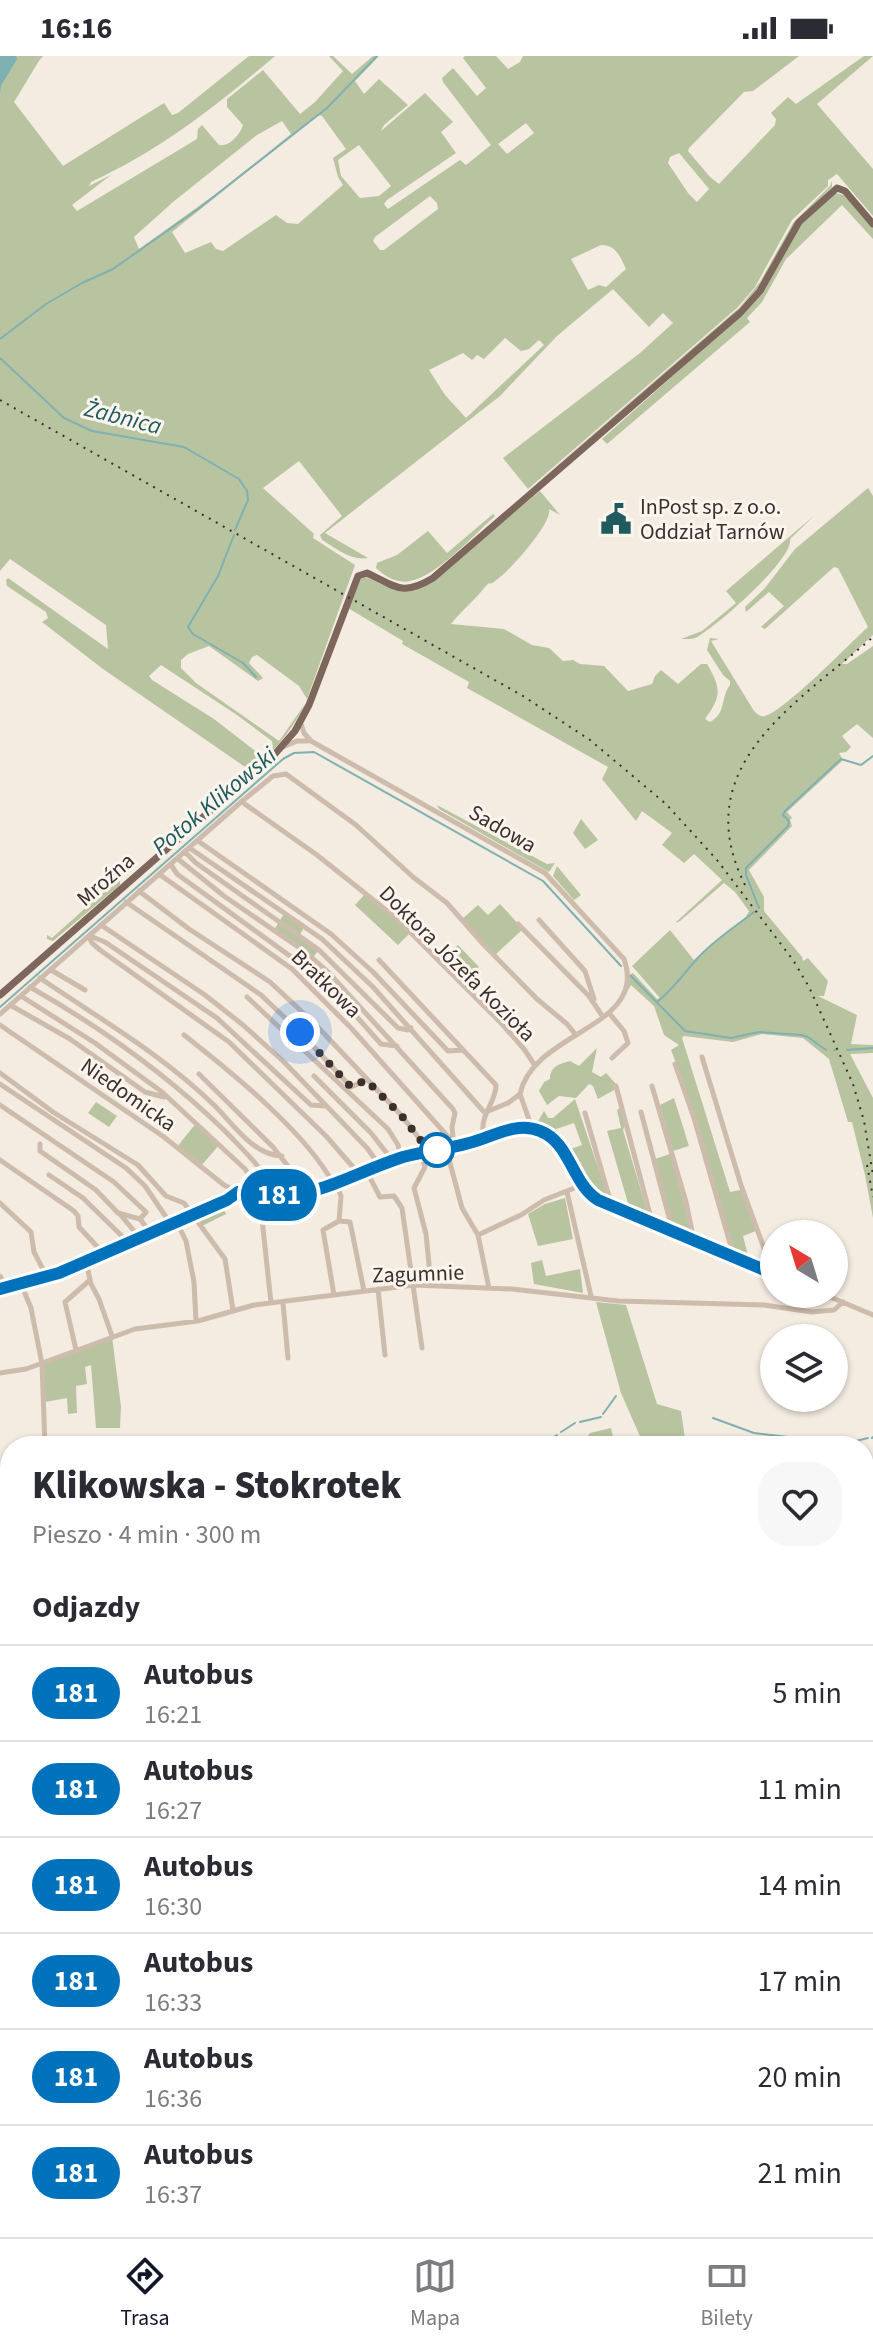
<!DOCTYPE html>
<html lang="pl">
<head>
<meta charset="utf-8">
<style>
  body { margin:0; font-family:"Source Sans 3",sans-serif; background:#f7f7f7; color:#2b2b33; height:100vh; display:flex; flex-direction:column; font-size:30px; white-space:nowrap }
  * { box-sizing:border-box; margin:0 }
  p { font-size:26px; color:#7c7c81 }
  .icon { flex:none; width:44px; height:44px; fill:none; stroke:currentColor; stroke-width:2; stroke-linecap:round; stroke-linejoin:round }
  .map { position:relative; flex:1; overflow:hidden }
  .side { position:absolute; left:0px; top:1380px; width:874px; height:802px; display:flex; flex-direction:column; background:#fff; border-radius:32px 32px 0 0; box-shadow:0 2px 6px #0004 }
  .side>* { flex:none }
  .badge { padding:0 16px; border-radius:26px; font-size:28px; line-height:52px }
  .needle { width:52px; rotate:322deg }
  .tools { position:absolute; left:760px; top:1164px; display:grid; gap:16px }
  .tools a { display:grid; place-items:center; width:88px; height:88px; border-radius:50%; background:#fff; box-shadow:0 2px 6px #0004; font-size:40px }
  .you { position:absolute; width:40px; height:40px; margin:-20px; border:6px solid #fff; border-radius:50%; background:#1a73e8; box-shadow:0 0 0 12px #1a73e833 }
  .map>.badge { position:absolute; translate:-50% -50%; box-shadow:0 0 0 4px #fff }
  h2 { padding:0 32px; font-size:30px; line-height:72px }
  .round { display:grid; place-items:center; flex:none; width:84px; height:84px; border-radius:32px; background:#f7f7f7 }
  .summary { display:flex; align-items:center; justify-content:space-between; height:136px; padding:0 32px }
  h1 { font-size:38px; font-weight:800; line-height:60px }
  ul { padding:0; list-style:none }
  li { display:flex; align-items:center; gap:24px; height:96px; padding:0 32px; border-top:2px solid #e1e1e2 }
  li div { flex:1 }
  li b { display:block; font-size:30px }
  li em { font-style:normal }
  li .badge { min-width:88px; font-weight:700; text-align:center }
  .status { display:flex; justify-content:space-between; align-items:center; height:56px; padding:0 40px; background:#fff; direction:ltr }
  .status svg { height:22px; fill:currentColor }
  .tab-bar { display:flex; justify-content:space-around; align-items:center; height:112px; border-top:2px solid #e1e1e2; background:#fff; font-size:22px; color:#7c7c81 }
  .tab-bar a { display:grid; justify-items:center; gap:4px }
  .tab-bar .current { color:#111827 }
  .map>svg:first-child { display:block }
  .green { fill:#b8c4a0; fill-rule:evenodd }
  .water { fill:#7fb0b2 }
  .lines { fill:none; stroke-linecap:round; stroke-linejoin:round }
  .stream { stroke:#7fb0b2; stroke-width:2 }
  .minor { stroke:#cdbbac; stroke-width:5 }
  .major { stroke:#7d675c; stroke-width:7 }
  .rail { stroke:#3b302b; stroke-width:2; stroke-dasharray:2 6; stroke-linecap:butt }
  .line-casing { stroke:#fff; stroke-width:18 }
  .line { stroke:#0072bc; stroke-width:12 }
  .walk { stroke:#3b302b; stroke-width:8; stroke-dasharray:0 14.4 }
  .stop-dot { fill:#fff; stroke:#0072bc; stroke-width:4 }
  .labels { text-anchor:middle; stroke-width:6; stroke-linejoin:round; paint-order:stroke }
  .poi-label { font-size:22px; fill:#3b302b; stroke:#fbf5ee; text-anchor:start }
  .street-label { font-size:22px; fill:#3b302b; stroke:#fbf5ee }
  .water-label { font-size:24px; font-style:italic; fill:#1f5a5e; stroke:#fbf5ee }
</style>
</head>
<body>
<div class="status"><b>16:16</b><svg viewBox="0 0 49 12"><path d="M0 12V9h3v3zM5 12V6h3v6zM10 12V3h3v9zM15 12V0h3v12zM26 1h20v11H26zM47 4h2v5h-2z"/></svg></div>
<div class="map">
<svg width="873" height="2181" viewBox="0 0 873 2181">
  <rect width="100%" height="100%" fill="#f4ebe1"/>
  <path class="green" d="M16 0H42L14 46 63 110 164 47 172 59 178 57 249 0H275C216 50 162 93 91 126L89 130 111 119 72 149 77 155 197 83 198 73 202 69 219 89C229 91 240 79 243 69L227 51V43L263 14 300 58 315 46 343 15 329 0H333L352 18 373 0H379L355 25 364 38 379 23 408 49 384 69 381 75 425 37 453 66 441 76 456 97 387 144 384 148 388 153 460 104 466 109 491 89 443 26 442 22 453 12 477 40 486 32 463 2 465 0H496L508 13 520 6 523 0H799L753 35 744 36 689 92 688 95 710 121 719 128 775 69 776 63 771 57 788 41 796 48 864 0H873L817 48 873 113V160L837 118 828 124V130L792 164 755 231 738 251 528 433 503 402 640 297 673 267 663 257 649 271 613 233 557 280 500 340 325 477 368 502C351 505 337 493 322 484L320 479 342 460 299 405 263 432 314 478 313 482 355 509 307 643 299 630 257 599 252 601 249 607 263 622 258 625 209 590 188 598 181 604V612L196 627 279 685 305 648C292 675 273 696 251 715L103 613 42 566 48 562 46 556 7 530 6 524 8 522 108 593 106 569 10 503 0 515V44L1 30ZM318 59 322 60 346 93 333 102 338 121 343 129 298 168 287 167 276 159 223 195 216 193 211 186 185 197 172 176ZM282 65 291 78 220 135 139 193 134 181 173 146 257 79ZM526 67 534 77 507 98 498 88ZM359 89 391 130 379 140 360 142 341 120 338 104ZM679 97 709 133 697 146 688 137 668 107 670 101ZM430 140 437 147 438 153 384 194H380L373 185 375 181ZM601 189C616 189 620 200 626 213L606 231 599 229 588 234 571 203ZM505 282 521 295 529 293 539 284 544 289 466 362 445 339 429 314 463 297 472 304 477 299 484 303ZM161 609 237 659 272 685 273 691 263 701 214 663 152 624 149 620Z
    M832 125V131L793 170 759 231 731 261 524 438 740 251 760 226 793 167 830 130Z
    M835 137 844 139 873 172V183L842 149 786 203 762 246 747 262 750 266 607 388 602 383 741 259 801 168Z
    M868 432 873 440V579L842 608H847L873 590V682L857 668 842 680 851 691 846 696 839 697 843 704 841 706 787 756 792 762 790 764 792 770 749 814 764 841V855L802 901 803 905 808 902 828 925 824 940H818L857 959 851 988 873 989V997L850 998 873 1042V1162L865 1119 852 1066H848L829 1003 803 982 762 978 733 986 684 980 682 982 730 1136 741 1134 756 1175 743 1180 749 1203 735 1197 684 1028 671 994 679 989 664 979 654 950 631 929 624 941 629 919 633 917 657 943 660 942 632 910 670 874 694 904 746 861 749 855 735 836 724 827 680 865 675 867 722 824 694 798 684 807 662 789 672 777 642 755 636 765 602 723 608 711 467 632 469 626 402 588 403 585 348 552 360 523 367 521C388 532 404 540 427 529L540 435 560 459 549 453C553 466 509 516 495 525 487 531 492 523 485 531 475 544 461 555 451 568L504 573 532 589 549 592 563 605 573 604 580 608 604 610 628 635 652 628 655 620 661 614 678 628 701 608H707C721 632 722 640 705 663L710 666C727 657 720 642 730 629V625L723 619 707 594 710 582 719 583 711 585 754 655C758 658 759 661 765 660 786 654 849 588 868 571L838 512 834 511 765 573 761 571 784 550 769 536 746 556 745 551 765 532 795 493Z
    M493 458 495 460C475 478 436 521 410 525 398 528 384 520 376 512L377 507 397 499 428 475 447 497Z
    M816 458 790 483C794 503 718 569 699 580 694 584 687 583 681 583L702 575 736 547 726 535Z
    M437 749 547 808 555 807 549 816 439 753Z
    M581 763 598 784 585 793 573 777Z
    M557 810 581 839 574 844 553 820Z
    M120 821V829L53 885 47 883V879L52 882Z
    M366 837 411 876 398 889 355 849Z
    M500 848 523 873 494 900 462 863 478 849 488 859Z
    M285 856 305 870 299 880 319 894 305 911 299 906 306 898 274 874Z
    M458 889 479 911 461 928 440 905Z
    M597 992 592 1016 601 1021 606 1017 616 1028 614 1034 598 1043 593 1030 589 1028 576 1042 559 1040 547 1049 539 1035 544 1026 550 1023C550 1010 560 1008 570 1005L579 1010Z
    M674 1042 689 1090 673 1095 660 1049Z
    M575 1043 609 1144 590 1132 568 1094 582 1089 574 1067 556 1073V1079L537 1067 544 1055 548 1062H553Z
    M96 1046 117 1060 109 1071 88 1057Z
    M620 1052 625 1069 623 1074 649 1162 630 1154 607 1075 621 1072 617 1054Z
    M197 1066 220 1088 201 1110 177 1091Z
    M670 1098 693 1179 674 1172 655 1103Z
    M565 1142 573 1183 538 1190 528 1158 545 1148Z
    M222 1150 226 1158 202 1170 197 1161Z
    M542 1204 546 1220 580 1213 583 1237 534 1228 531 1207Z
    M596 1246 626 1249 657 1348 681 1355 686 1390H641L643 1387 621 1337Z
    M112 1280 121 1351 120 1372H96L91 1309 85 1311 87 1328 76 1330 77 1357 68 1358 67 1342 45 1346 42 1308Z
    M611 1372 615 1390H581L590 1377Z
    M864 1522 873 1546V1599L864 1590Z
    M0 1592 8 1622 1 1630 10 1648V1813L0 1808Z
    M873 1743V1894L864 1900V1746L865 1749Z
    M873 1913V2181H720L713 2172H864V1921Z
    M586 2172H683L671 2181H586Z"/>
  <path class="water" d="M0 0H16L17 3 1 30 0 44Z
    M4 2149 12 2181H0V2150Z"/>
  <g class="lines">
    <path class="stream" d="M0 283 46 248 82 227 113 213 198 153 327 52 377 0
      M0 302 64 362 92 375 184 391 239 423 247 435
      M235 474 248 444 247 435
      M234 479 218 520 188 571 193 578 243 607 256 621
      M759 852 746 819V812L788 770 789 765 783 759 785 755 841 703 861 709 873 700
      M631 920 685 975 731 982 759 976 801 979 808 981 826 994
      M657 946C672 934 683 919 695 905 711 886 735 871 754 856
      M0 951 283 703 294 697 314 696 543 825 621 910
      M834 994H836
      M847 994 873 992
      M603 1358 616 1340
      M713 1362 754 1377 797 1382
      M580 1366 601 1361
      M561 1376 575 1367
      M872 1382 873 1381
      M802 1383 816 1390
      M538 1390 557 1379
      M836 1390 868 1382
      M0 1487H10
      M0 1628 10 1648
      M3 1844 10 1840
      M5 1852 10 1850
      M864 1885 873 1881
      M0 2123 10 2121"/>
    <path class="minor" d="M39 1 40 0
      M301 668 304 677 311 685 545 817 624 903C649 972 533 975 520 1038L532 1072
      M283 691 297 685H307
      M242 746 317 799 396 862 502 968 524 993 534 1008
      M198 785 331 878 373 916 448 995 462 994
      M191 793 322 883 373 931 485 1057
      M186 797 196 807 319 894 398 972 408 974 411 972
      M178 803 224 840 304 895 329 917 453 1053 455 1057 452 1071 454 1090
      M171 809 177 818 301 908 340 942 381 988 397 990
      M159 818 292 913 352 973 451 1084
      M139 835 189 873 270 926 314 967 401 1059 429 1095
      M126 846 261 939 300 976 351 1031 366 1024
      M539 864 585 915 594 943
      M518 868 589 940 603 961
      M101 869 205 939 243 969 284 1006 367 1092 380 1110
      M90 880 105 886 217 962 311 1049 325 1050
      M89 881 92 887 100 894 229 986 326 1080 359 1118
      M379 904 496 1029C496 1048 478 1059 484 1082
      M51 914 85 934
      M40 922C100 963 163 999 215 1050 234 1069 253 1099 282 1100
      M30 931C100 971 169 1020 227 1077 246 1097 264 1113 275 1139
      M21 940 95 987 162 1036 245 1113 259 1135 271 1247
      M247 941 388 1073 398 1089 401 1102
      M10 949 70 983 145 1036 164 1041
      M609 957 624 975 628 987 612 1002
      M0 958 241 746 273 720 286 718 356 769 413 821 447 847 484 889 537 943 567 968 576 979
      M0 969 164 1081 224 1129 238 1136 286 1139 309 1137 401 1102 469 1088 521 1072H532L549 1080 560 1092 582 1129 593 1141 774 1218
      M184 979C230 1015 307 1077 334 1129
      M702 1001 741 1129 773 1217
      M675 1008 694 1062 734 1201
      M0 1017 53 1056 138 1109 166 1140 184 1147 225 1203 233 1254
      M199 1018 273 1091 309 1137
      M314 1020 371 1077 393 1105
      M0 1028 126 1112 145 1130 170 1167
      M616 1030 652 1166
      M652 1030 686 1146 694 1185
      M0 1049 114 1126 146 1156 140 1163
      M486 1056 508 1047 520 1038
      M641 1056 673 1176
      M585 1057 612 1151
      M40 1088V1095L96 1134 118 1157 140 1163 150 1176
      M446 1092 462 1152 478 1179 521 1159 544 1144 582 1129
      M421 1097 425 1111 414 1132 426 1178 431 1229
      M0 1104 74 1155 78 1160 79 1171 103 1197
      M367 1116 380 1141 394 1140 402 1152 422 1292
      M49 1119 83 1142 128 1186
      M336 1128 341 1140 339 1165 350 1166 364 1235
      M567 1136 591 1240
      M0 1147 31 1176 34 1196 47 1221
      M119 1157 139 1181
      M176 1165 186 1185 194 1226 196 1265
      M478 1179 489 1232
      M86 1205 91 1228 99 1243 112 1280
      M0 1220 6 1231
      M21 1228 31 1252 42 1308 45 1390
      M0 1233 50 1221 72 1212 227 1144 238 1136
      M378 1233 385 1299
      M823 1238 873 1259
      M334 1239 323 1174 339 1165
      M283 1247 288 1302
      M76 1294 65 1246 90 1224
      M0 1317 26 1313 135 1273 198 1265 254 1249 414 1229 512 1233 618 1245 764 1249 812 1256 834 1254 843 1246
      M0 1620 10 1638
      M0 1849 10 1846
      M297 2172 301 2181
      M575 2172 581 2181
      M583 2172 584 2181
      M559 2181 563 2172"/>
    <path class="major" d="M0 939 274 699 295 675 309 649 358 520 367 517C395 530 402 541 433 522L740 257 760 235 799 166 837 132 845 135 873 168
      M864 1917 873 1910
      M563 2181 571 2172"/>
    <path class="rail" d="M0 344 523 640 590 684 666 748 717 804 793 904 809 931 853 1028 864 1065 873 1119
      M745 829C686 711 796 648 873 581
      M867 1109 873 1141"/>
  </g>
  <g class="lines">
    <defs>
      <path id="line" d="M0 1233 59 1217 227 1144 238 1136C310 1150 339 1122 403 1101 425 1095 448 1093 469 1087 493 1081 516 1065 540 1075 570 1086 572 1128 598 1144L774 1218"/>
    </defs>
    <use href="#line" class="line-casing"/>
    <use href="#line" class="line"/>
    <path class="walk" d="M300 976 351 1031 366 1024 401 1059 429 1095 437 1094"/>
  </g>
  <defs>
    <symbol id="civic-bare" viewBox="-9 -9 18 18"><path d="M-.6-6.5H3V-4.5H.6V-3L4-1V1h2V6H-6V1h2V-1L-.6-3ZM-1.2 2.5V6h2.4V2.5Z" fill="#1f5a5e" stroke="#fbf5ee" stroke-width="2.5" paint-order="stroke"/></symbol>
  </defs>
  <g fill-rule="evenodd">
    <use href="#civic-bare" x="594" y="441" width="44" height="44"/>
  </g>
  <circle class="stop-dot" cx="437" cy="1094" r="16"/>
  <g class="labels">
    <g class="poi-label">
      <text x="640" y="458">InPost sp. z o.o.<tspan x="640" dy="25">Oddział Tarnów</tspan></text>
    </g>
    <g class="street-label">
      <text transform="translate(503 772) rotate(30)" y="8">Sadowa</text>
      <text transform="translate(105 823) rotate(-41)" y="8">Mroźna</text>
      <text transform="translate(458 907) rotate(45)" y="8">Doktora Józefa Kozioła</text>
      <text transform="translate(327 927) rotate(44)" y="8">Bratkowa</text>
      <text transform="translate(129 1038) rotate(35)" y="8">Niedomicka</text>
      <text transform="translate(418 1217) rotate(-2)" y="8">Zagumnie</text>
    </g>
    <g class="water-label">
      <text transform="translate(123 361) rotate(14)" y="8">Żabnica</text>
      <text transform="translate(214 745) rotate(-40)" y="8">Potok Klikowski</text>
    </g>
  </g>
</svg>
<div class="tools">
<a><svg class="needle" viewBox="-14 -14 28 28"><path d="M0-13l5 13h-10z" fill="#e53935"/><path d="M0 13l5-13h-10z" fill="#7c7c81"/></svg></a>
<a><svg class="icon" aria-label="layers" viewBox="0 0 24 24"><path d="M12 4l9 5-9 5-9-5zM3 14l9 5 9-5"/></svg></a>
</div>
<div class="you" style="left:300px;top:976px"></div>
<b class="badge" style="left:279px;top:1139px;background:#0072bc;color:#fff">181</b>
<section class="side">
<div class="summary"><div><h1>Klikowska - Stokrotek</h1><p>Pieszo · 4 min · 300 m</p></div><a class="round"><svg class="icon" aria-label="heart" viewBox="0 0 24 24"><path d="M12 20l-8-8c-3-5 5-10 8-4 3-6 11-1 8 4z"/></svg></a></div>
<h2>Odjazdy</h2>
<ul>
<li><span class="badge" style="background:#0072bc;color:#fff">181</span><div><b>Autobus</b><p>16:21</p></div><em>5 min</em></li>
<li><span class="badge" style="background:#0072bc;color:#fff">181</span><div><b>Autobus</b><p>16:27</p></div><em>11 min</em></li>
<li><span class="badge" style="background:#0072bc;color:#fff">181</span><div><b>Autobus</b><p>16:30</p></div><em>14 min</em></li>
<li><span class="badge" style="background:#0072bc;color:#fff">181</span><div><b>Autobus</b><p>16:33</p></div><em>17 min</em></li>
<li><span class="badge" style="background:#0072bc;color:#fff">181</span><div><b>Autobus</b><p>16:36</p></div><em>20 min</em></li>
<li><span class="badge" style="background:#0072bc;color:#fff">181</span><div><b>Autobus</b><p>16:37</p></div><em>21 min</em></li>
</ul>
</section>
</div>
<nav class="tab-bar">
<a class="current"><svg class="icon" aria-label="directions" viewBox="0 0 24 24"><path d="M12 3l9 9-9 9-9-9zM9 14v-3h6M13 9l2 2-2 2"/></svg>Trasa</a>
<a><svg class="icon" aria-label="map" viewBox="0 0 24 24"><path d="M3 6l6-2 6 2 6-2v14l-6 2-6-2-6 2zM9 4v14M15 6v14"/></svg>Mapa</a>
<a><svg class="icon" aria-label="tickets" viewBox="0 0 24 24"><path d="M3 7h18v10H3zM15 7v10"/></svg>Bilety</a>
</nav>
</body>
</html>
